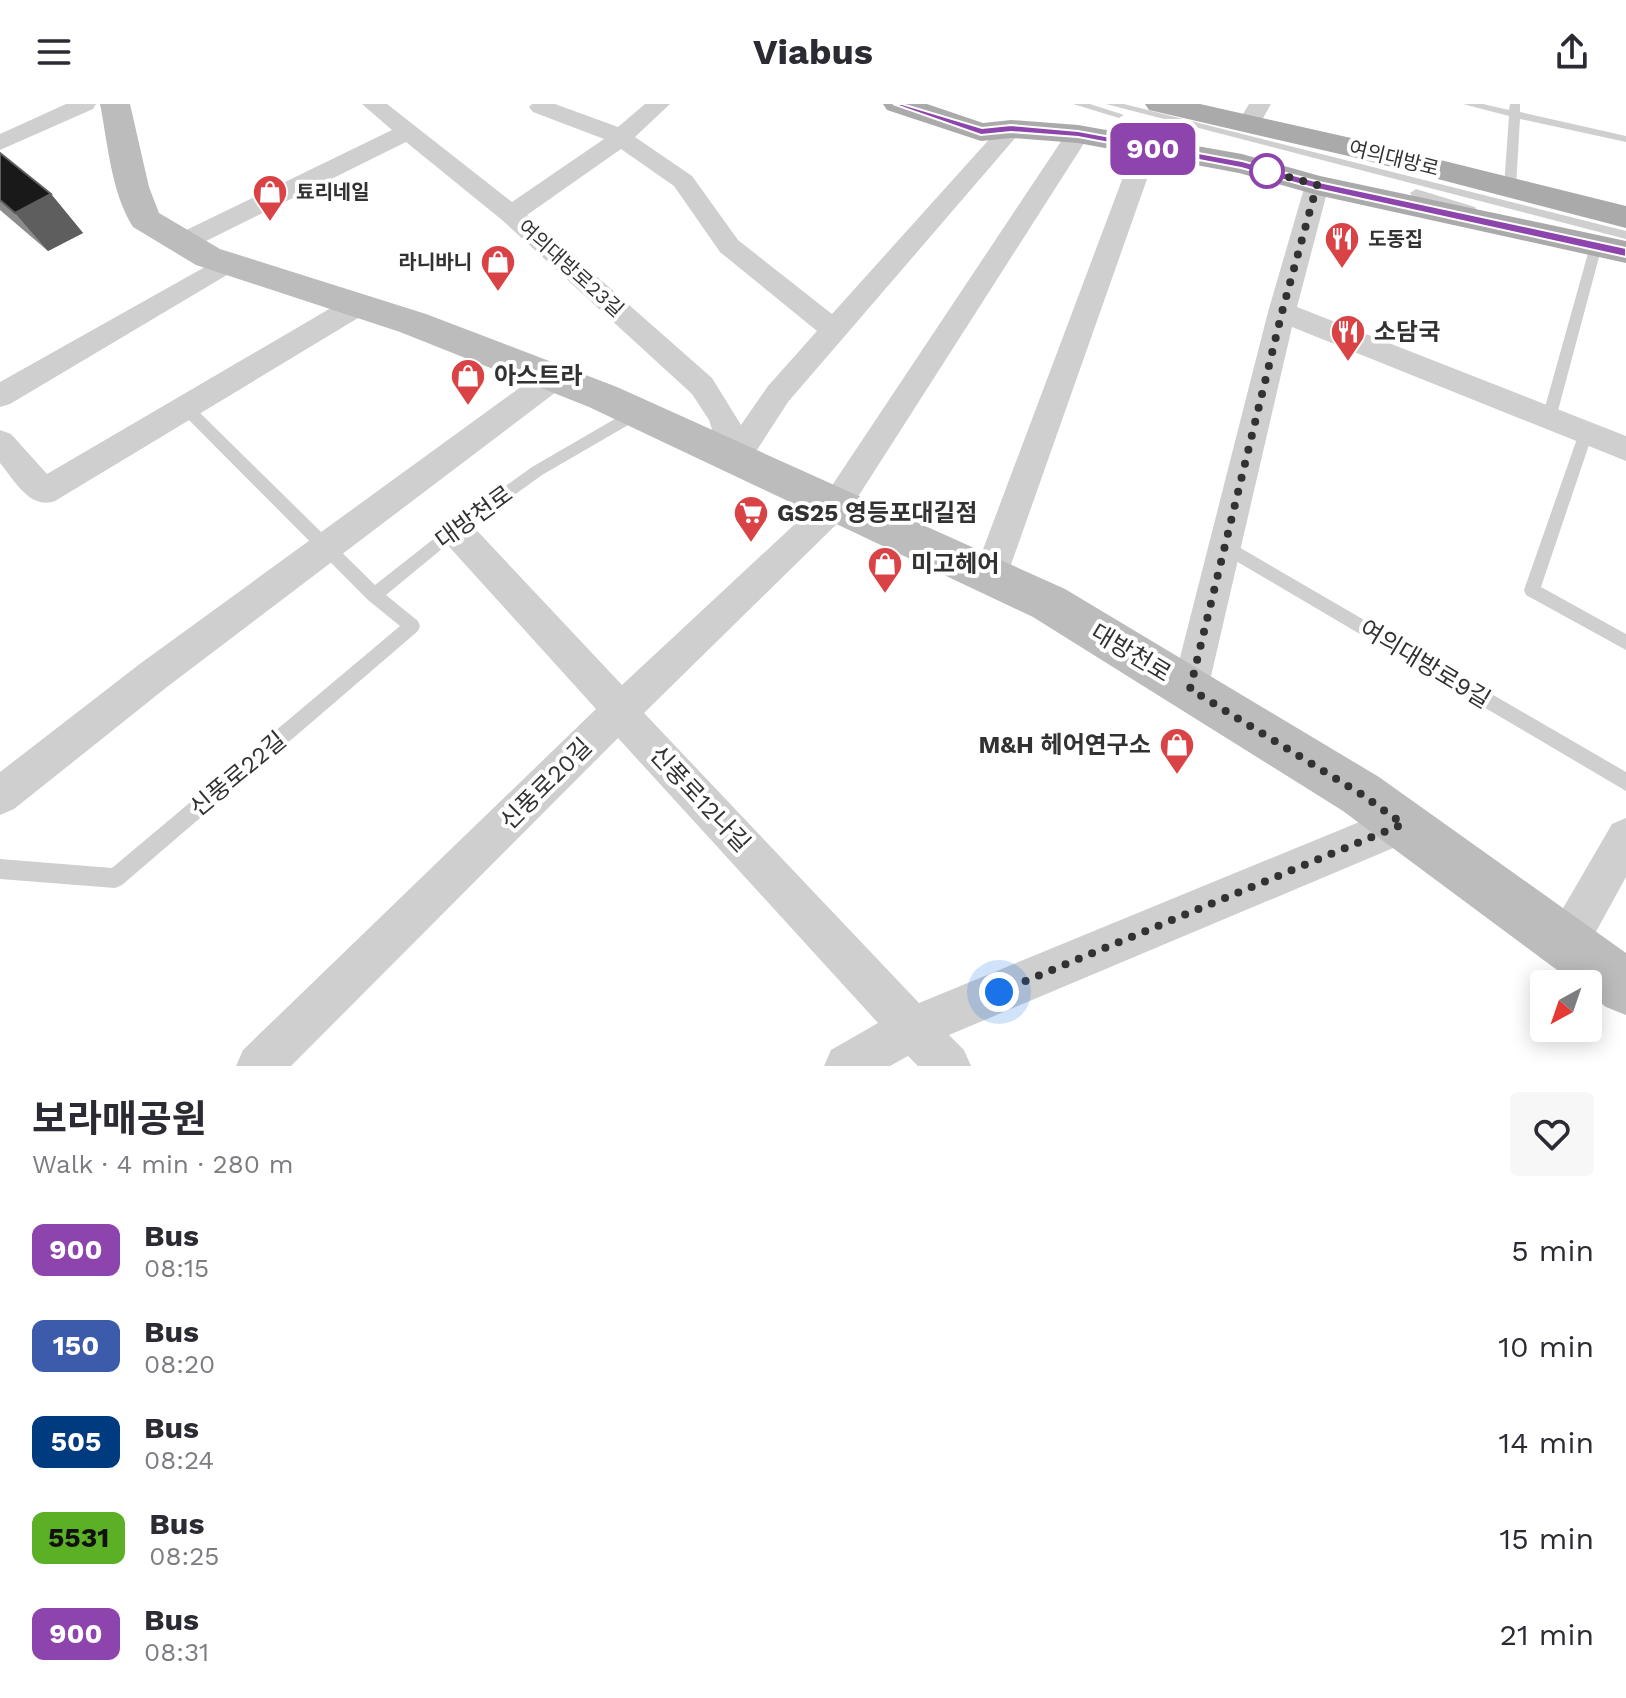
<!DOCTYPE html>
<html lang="en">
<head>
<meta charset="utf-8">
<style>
  body { margin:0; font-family:"Work Sans","Noto Sans KR",sans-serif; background:#f7f7f7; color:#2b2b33; height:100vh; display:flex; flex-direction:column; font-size:30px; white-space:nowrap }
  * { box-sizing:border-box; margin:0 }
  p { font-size:26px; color:#7c7c81 }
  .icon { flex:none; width:44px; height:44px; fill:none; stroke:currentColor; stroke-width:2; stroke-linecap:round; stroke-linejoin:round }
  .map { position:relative; height:962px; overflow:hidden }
  .panel { display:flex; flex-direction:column; background:#fff; flex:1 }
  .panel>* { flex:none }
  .badge { padding:0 16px; border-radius:12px; font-size:28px; line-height:52px }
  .needle { width:52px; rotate:220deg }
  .controls { position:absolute; left:1530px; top:866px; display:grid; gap:16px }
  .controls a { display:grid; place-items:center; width:72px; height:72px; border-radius:8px; background:#fff; box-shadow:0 4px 20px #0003; font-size:40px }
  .you { position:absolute; width:40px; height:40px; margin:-20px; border:6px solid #fff; border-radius:50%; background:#1a73e8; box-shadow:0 0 0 12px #1a73e833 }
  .map>.badge { position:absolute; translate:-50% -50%; box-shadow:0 0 0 4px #fff }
  .round { display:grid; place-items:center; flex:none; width:84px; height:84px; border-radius:8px; background:#f7f7f7 }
  .head { display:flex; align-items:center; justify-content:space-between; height:136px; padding:0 32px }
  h1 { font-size:38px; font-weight:700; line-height:60px }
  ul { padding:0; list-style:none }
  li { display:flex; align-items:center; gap:24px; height:96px; padding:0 32px }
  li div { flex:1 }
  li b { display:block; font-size:30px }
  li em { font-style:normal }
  li .badge { min-width:88px; font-weight:700; text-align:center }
  header { display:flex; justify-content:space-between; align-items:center; height:104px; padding:0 32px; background:#fff; font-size:36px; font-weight:700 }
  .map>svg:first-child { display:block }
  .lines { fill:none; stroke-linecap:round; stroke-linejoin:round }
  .service { fill:#cfcfcf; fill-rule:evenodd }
  .minor { fill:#cfcfcf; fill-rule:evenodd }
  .secondary { fill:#bcbcbc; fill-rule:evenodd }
  .primary { fill:#aaa; fill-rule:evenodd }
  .wall { fill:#8c8c8c }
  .shaded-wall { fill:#5e5e5e }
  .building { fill:#191919; stroke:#5e5e5e; stroke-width:2 }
  .line { fill:#8e44ad; stroke:#fff; stroke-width:2 }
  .walk { stroke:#323232; stroke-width:8; stroke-dasharray:0 14.4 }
  .stop-dot { fill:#fff; stroke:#8e44ad; stroke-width:4 }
  .labels { text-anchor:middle; stroke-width:8; stroke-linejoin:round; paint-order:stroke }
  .far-street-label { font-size:20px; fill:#323232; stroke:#fff }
  .far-poi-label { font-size:20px; font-weight:bold; fill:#323232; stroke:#fff; text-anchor:start }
  .poi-label { font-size:24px; font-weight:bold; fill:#323232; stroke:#fff; text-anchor:start }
  .street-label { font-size:24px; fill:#323232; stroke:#fff }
</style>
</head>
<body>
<header><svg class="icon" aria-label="menu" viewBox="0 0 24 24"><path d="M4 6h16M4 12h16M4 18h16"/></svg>Viabus<svg class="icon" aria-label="share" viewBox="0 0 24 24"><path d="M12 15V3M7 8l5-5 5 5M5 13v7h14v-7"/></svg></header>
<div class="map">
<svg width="1626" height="962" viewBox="0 0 1626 962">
  <rect width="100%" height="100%" fill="#fff"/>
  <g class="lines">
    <path class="service" d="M1073 0H1090L1124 11 1119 14Z
      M1106 0H1124L1626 127V135Z
      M1463 0H1483L1509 6 1510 0H1520V8L1626 32V38L1520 15 1516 83 1510 87 1504 83 1509 12Z
      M1416 85 1475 103 1477 106 1471 110 1412 92 1410 89Z
      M1596 138 1602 142 1556 314 1549 319 1542 314 1590 142Z
      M187 300 192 301 375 481 450 422 532 363 632 305H642L644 309 642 313 542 371 460 430 386 491 418 517 420 522 418 527 122 781 115 784 0 775V755L112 764 400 522 368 496 182 309 180 305Z
      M1586 323 1593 329 1541 483 1626 530V546L1526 491 1524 486 1579 329Z
      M1225 435 1626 668V687L1219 447 1217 442 1219 437Z"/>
    <path class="minor" d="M66 0H96L93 5 0 46V30Z
      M362 0H387L512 98 604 35 533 8 529 3 532 0H555L618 23 645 0H670L635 33 692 72 738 136 832 210 1003 20H1019L1023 25 788 298 746 363 735 366 724 363 709 316 692 290 502 116 406 38 192 144 183 147 174 144 170 138 174 132 392 26ZM621 45 674 82 720 148 817 227 768 282 741 321 712 274 527 111Z
      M1249 0H1271L1257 25H1241L1237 20Z
      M1078 23 1086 25 1090 30 847 410 644 609 919 899 1403 700 1417 706 1423 720 1417 734 949 931 964 946 971 962H918L908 952 890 962H824L831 946 878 919 618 634 291 962H236L243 946 596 605 443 436 439 426 443 416 455 412 467 416 622 581 825 392 1066 30 1070 25Z
      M1146 37 1154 39 1158 44 1007 472 1002 482 990 486 978 482 973 472 1134 44 1138 39Z
      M1317 73 1326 76 1329 81 1297 203 1626 332V357L1292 223 1208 585 1203 597 1190 602 1177 597 1172 585 1268 208 1305 81 1308 76Z
      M228 150 237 153 241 159 237 165 10 300 0 303V278Z
      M358 191 368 194 372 201 368 208 55 397C30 406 15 377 0 359V326L11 330 47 370 348 194Z
      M554 263 564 266 569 274 564 282 167 583 14 705 0 711V668L141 559 544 266Z
      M1626 714V773L1581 855 1566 861 1551 855 1545 840 1551 825 1612 720Z"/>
    <path class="secondary" d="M100 0H130L149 83 159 109 220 145 426 210 617 283 1065 485 1379 673 1626 849V911L1606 903 1588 889V880H1576L1343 707 1033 513 589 303 400 228 196 161 133 123C111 88 108 40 100 0Z"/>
    <path class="primary" d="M883 0H927L983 19 1011 16 1078 21 1242 50 1320 72 1626 137V159L1317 91 1239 69 1078 39 1011 34 981 37 887 6Z
      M1145 0H1200L1360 36 1626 102V124L1357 54 1149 6Z"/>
  </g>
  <path class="wall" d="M0 49 51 90 83 129 48 147 0 106Z"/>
  <path class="shaded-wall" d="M51 90 83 129 48 147 15 109Z"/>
  <path class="building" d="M0 49 51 90 15 109 0 96Z"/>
  <path class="line" d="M893 0H902L982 24 1011 21 1078 27 1242 57 1319 78 1626 144V153L1317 85 1241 64 1078 33 1011 28 981 31Z"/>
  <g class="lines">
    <path class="walk" d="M999 888 1403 720 1361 690 1190 585 1282 208 1317 81 1267 67"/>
  </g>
  <defs>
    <symbol id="shop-pin" viewBox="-11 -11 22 30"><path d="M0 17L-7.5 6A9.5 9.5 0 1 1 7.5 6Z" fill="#da4346" stroke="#fff"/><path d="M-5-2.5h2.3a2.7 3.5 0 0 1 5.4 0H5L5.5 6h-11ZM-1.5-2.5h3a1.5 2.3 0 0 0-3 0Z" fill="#fff"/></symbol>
    <symbol id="restaurant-pin" viewBox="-11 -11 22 30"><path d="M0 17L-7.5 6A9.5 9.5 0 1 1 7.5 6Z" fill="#da4346" stroke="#fff"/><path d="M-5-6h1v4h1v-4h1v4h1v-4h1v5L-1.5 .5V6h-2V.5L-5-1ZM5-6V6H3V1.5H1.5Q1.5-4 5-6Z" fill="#fff"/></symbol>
    <symbol id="supermarket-pin" viewBox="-11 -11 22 30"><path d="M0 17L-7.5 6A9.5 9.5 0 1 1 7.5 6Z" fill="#da4346" stroke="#fff"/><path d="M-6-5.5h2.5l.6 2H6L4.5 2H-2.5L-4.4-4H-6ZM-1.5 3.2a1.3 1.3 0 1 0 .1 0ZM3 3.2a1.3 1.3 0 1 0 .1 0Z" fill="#fff"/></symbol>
  </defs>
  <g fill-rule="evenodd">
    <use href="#shop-pin" x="250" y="68" width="40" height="54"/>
    <use href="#restaurant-pin" x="1322" y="115" width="40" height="54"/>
    <use href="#shop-pin" x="478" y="138" width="40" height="54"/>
    <use href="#restaurant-pin" x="1328" y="208" width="40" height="54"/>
    <use href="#shop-pin" x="448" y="252" width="40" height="54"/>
    <use href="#supermarket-pin" x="731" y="389" width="40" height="54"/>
    <use href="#shop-pin" x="865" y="440" width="40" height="54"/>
    <use href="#shop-pin" x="1157" y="621" width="40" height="54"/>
  </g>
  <circle class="stop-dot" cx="1267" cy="67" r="16"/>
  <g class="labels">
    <g class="far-street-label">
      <text transform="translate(1394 54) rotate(14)" y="7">여의대방로</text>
      <text transform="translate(571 164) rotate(42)" y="7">여의대방로23길</text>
    </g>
    <g class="far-poi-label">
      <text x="296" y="95">툐리네일</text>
      <text x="1368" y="142">도동집</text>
      <text x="472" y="165" text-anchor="end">라니바니</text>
    </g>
    <g class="poi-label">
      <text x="1374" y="236">소담국</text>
      <text x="494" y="280">아스트라</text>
      <text x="777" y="417">GS25 영등포대길점</text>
      <text x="911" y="468">미고헤어</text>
      <text x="1151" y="649" text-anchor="end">M&amp;H 헤어연구소</text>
    </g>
    <g class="street-label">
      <text transform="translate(474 413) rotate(-36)" y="8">대방천로</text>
      <text transform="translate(1131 549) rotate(31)" y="8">대방천로</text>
      <text transform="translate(1425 560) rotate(31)" y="8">여의대방로9길</text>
      <text transform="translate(238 670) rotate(-40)" y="8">신풍로22길</text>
      <text transform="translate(546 680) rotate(-45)" y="8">신풍로20길</text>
      <text transform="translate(700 695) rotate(47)" y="8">신풍로12나길</text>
    </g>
  </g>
</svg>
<div class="controls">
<a><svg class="needle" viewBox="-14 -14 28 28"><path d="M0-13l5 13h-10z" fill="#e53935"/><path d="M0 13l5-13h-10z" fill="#7c7c81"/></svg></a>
</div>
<div class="you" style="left:999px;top:888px"></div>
<b class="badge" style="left:1153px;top:45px;background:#8e44ad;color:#fff">900</b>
</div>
<section class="panel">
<div class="head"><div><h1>보라매공원</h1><p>Walk · 4 min · 280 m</p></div><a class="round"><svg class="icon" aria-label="heart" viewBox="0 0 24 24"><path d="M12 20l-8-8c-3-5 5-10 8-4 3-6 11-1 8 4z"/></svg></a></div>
<ul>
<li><span class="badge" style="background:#8e44ad;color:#fff">900</span><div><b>Bus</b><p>08:15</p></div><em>5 min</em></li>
<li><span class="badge" style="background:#3d5bab;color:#fff">150</span><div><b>Bus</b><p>08:20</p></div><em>10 min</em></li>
<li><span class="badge" style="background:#003b80;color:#fff">505</span><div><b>Bus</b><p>08:24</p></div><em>14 min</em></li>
<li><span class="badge" style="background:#5bb025;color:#111">5531</span><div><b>Bus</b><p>08:25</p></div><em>15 min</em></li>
<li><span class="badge" style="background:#8e44ad;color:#fff">900</span><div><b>Bus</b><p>08:31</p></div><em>21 min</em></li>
</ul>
</section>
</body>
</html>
